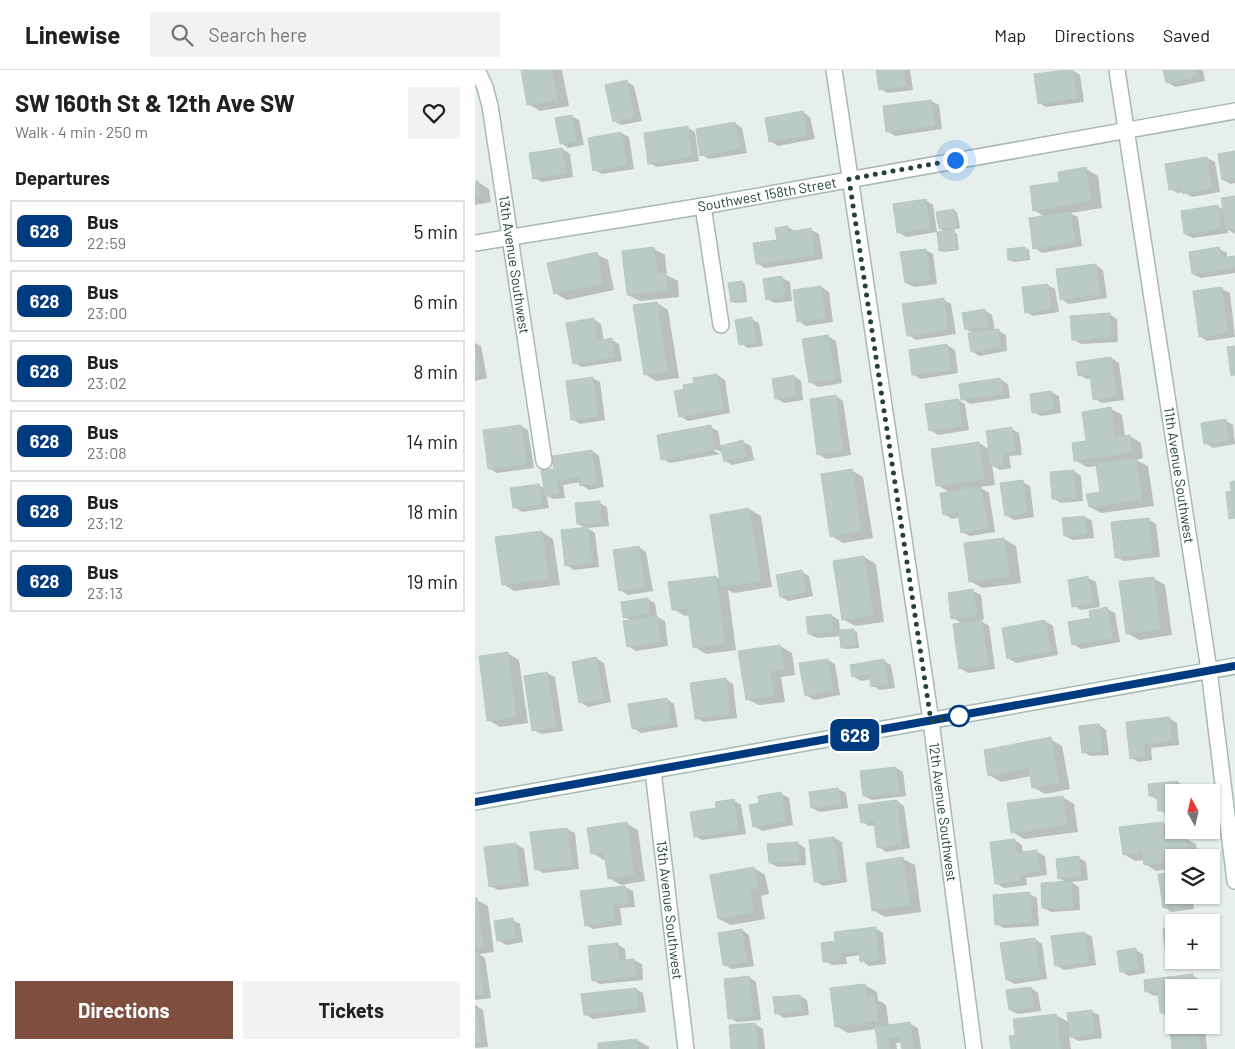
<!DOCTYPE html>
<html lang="en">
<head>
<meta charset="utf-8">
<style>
  body { margin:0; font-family:Barlow,sans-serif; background:#f2f2f2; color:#202124; height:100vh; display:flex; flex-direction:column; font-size:19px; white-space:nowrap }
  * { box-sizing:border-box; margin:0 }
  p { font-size:16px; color:#757577 }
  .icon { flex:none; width:28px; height:28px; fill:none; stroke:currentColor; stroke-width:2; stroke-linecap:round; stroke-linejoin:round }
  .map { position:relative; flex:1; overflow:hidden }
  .sheet { display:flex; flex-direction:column; background:#fff; width:475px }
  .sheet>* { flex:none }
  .badge { padding:0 10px; border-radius:8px; font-size:18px; line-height:32px }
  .needle { width:32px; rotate:352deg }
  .tools { position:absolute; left:690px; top:714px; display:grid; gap:10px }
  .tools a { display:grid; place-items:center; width:55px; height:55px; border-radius:0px; background:#fff; box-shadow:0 1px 4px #0004; font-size:25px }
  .you { position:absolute; width:25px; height:25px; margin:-12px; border:4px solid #fff; border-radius:50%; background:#1a73e8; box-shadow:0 0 0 8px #1a73e833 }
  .map>.badge { position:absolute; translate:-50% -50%; box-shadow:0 0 0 2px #fff }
  h2 { padding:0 15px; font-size:19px; line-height:45px }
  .round { display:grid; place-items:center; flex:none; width:52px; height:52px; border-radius:0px; background:#f2f2f2 }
  .head { display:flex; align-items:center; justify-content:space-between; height:85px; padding:0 15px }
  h1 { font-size:24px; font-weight:700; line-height:38px }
  .primary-button { display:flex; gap:10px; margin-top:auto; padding:10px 15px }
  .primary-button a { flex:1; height:58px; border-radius:0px; background:#7f4e3f; color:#fff; font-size:20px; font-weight:700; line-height:58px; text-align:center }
  .primary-button a+a { background:#f2f2f2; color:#202124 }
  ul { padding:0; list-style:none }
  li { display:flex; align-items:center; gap:15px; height:62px; margin:0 10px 8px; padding:0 5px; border:2px solid #e0e0e0; border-radius:0px }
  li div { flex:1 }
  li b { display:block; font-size:19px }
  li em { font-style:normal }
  li .badge { min-width:55px; font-weight:700; text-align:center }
  header { display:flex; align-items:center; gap:30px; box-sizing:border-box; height:70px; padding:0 25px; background:#fff; border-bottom:1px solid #e0e0e0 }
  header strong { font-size:24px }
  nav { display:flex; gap:28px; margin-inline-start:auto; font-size:18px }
  .search { width:350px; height:45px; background:#f2f2f2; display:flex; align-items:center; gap:12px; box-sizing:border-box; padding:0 18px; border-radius:0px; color:#757577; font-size:19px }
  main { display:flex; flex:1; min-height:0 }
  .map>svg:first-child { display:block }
  .shadow { fill:#0003 }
  .building { fill:#bbcac4; stroke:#b8c9c2 }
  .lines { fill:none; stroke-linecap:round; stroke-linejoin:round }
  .street-casing { stroke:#a8b8b2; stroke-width:18 }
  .secondary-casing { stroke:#a4bbb3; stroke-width:18 }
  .street { stroke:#fff; stroke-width:15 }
  .secondary { stroke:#fff; stroke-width:15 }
  .line-casing { stroke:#fff; stroke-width:11 }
  .line { stroke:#003b80; stroke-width:8 }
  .walk { stroke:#24423a; stroke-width:5; stroke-dasharray:0 9 }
  .stop-dot { fill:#fff; stroke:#003b80; stroke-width:2.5 }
  .labels { text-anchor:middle; stroke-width:4; stroke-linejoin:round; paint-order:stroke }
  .street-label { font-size:14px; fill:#24423a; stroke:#f7fbf9 }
</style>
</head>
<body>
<header>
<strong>Linewise</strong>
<div class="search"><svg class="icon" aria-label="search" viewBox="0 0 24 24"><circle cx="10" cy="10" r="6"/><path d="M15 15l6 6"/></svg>Search here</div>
<nav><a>Map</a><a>Directions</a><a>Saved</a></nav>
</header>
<main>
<section class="sheet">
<div class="head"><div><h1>SW 160th St &amp; 12th Ave SW</h1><p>Walk · 4 min · 250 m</p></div><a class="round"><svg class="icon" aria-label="heart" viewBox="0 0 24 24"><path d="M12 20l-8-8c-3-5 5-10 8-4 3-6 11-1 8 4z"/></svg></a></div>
<h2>Departures</h2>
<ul>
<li><span class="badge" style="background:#003b80;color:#fff">628</span><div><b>Bus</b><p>22:59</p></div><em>5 min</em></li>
<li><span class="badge" style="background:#003b80;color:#fff">628</span><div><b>Bus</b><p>23:00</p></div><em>6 min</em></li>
<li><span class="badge" style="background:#003b80;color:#fff">628</span><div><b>Bus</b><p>23:02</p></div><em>8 min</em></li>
<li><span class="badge" style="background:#003b80;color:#fff">628</span><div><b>Bus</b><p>23:08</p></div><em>14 min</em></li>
<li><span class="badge" style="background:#003b80;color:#fff">628</span><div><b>Bus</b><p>23:12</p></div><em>18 min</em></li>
<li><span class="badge" style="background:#003b80;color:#fff">628</span><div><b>Bus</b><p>23:13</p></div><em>19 min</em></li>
</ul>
<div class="primary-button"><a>Directions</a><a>Tickets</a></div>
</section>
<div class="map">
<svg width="760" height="979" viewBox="0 0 760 979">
  <rect width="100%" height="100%" fill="#e6efeb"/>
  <path class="shadow" d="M47 0H87L94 36 65 41 53 34Z
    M403 0H435L438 20 413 23 405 19Z
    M597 0 605 5 609 32 571 37 564 33Z
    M690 0H728L730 11 700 17 692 12Z
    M152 12 159 16 167 51 146 55 139 51Z
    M456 31 464 35 467 59 420 66 412 61Z
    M328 42 335 47 340 69 303 76 295 71Z
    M96 46 104 50 109 75 93 78 86 73Z
    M260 53 267 58 272 83 234 89 227 85Z
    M212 57 220 62 224 91 182 97 174 93Z
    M146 63 154 67 159 99 127 104 119 100Z
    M87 79 95 84 98 107 67 112 59 108Z
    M760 83V113L756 114 748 110Z
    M732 88 740 92 745 122 717 127 709 122 703 123 695 119Z
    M611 99 623 106 627 138 595 143 603 147 607 176 567 183 560 178 570 147 559 140 585 113Z
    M3 112 14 119 16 132 0 135V113Z
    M760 127V164L753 160V163L718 168 710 164 742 136 749 140Z
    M450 130 458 135 462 162 431 167 423 162Z
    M479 140 482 142 485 158 475 160 482 164 484 180 469 182 465 180 471 162 465 159Z
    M313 157 321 162 336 160 344 164 348 189 290 198 282 193 303 171Z
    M550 178 554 180 555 190 538 192 535 190 534 180Z
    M179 179 190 185 192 205 203 211 204 227 165 231 153 225Z
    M744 179 752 183V189L760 187V203L726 208 718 204Z
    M450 180 458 184 462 214 439 217 431 213Z
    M121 184 133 190 139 220 92 230 80 223Z
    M621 195 628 200 632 228 594 234 586 229Z
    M307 208 315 212 317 231 300 233 292 229Z
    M267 212 270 214 272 232 260 233 257 231Z
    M572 215 580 219 584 242 558 246 551 242Z
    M346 217 354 222 358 252 331 256 324 251Z
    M747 219 755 223 760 267 732 271 725 266Z
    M468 229 476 234 481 264 441 270 433 265Z
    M182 233 193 240 204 308 181 311 170 304Z
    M509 240 517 245 520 261H524L531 265 532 281 504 286 497 281 499 264 491 259Z
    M634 244 642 249 643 272 606 274 598 269Z
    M118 249 126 254 129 271 137 270 144 274 147 291 107 297 99 293Z
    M276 249 284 253 288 276 273 278 266 274Z
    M353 266 361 271 367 313 343 317 335 312Z
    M0 273 6 276 12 308 0 311Z
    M472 275 480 280 483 303 446 309 438 305Z
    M636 288 644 293 649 330 627 333 620 329 617 308 612 309 604 305Z
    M242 305 250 310 255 343 213 351 205 346 210 320Z
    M319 306 326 311 328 330 309 333 301 328Z
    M117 308 125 312 130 350 105 354 97 349Z
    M525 309 533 314 535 328 495 334 488 329Z
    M576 322 584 326 586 343 566 346 558 342Z
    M361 326 368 331 376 385 351 389 343 384Z
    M483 330 490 334 494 360 463 365 455 360Z
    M636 339 647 345 650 367 655 366 666 373 668 388 661 390 673 396 679 436 626 443 615 437 626 423 623 396 612 397 600 390Z
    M751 351 758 355 760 374 738 378 730 373Z
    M46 356 53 360 59 398 22 403 15 399Z
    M235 357 243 361 246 377 268 372 276 376 279 390 257 395 250 391 248 383 235 376 234 378 245 384 195 393 188 389Z
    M537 359 544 363 547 385 534 386 536 398 525 400 517 395 520 415 504 417 514 423 520 462 495 466 487 462 485 447 477 449 469 444 476 423 462 415 504 373 515 380Z
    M117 381 124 386 129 417 114 420 107 415 106 412 88 415 90 428 78 429 72 426 74 438 47 442 39 437 64 415 70 419 80 400Z
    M376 400 388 407 398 468 368 473 357 466Z
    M599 401 606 406 608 431 586 433 579 429Z
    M548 412 555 416 559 447 539 450 531 445Z
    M124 433 132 437 134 456 112 458 120 463 124 497 99 500 91 495 112 459 103 454Z
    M274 439 286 446 297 517 259 523 253 520 261 580 231 584 220 577 215 545 210 546 198 539 241 507 247 510Z
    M610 447 617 451 619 468 598 470 590 466Z
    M673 449 681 454 685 487 649 491 641 487Z
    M67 462 78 469 85 515 39 521 28 514Z
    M529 469 541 476 546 513 507 518 495 511Z
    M164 477 171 482 178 521 153 525 145 520Z
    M389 487 401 494 409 552 380 556 368 549Z
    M327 502 334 506 338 526 313 531 306 527Z
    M613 508 621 512 625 537 606 540 599 536Z
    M678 508 690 515 697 565 664 570 652 563Z
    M498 521 506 525 509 549 504 550 514 556 520 599 493 603 485 598 488 554 478 548Z
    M172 529 180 533 182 547 190 551 193 576 161 581 153 576 157 551 149 547Z
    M632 539 640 543 645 572 606 579 598 574 617 549Z
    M356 545 364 550 365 561 379 560 382 562 384 578 371 579 367 577 366 566 342 568 334 564Z
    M570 551 578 556 583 585 541 593 534 589Z
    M305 576 317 583 320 605 306 607 310 632 284 635 272 629Z
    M32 583 44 590 53 653 25 657 13 650Z
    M121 588 129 593 136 632 113 637 105 632Z
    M353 590 360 594 365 625 339 630 331 625Z
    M408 590 416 595 420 618 405 620 398 616 396 609 386 611 379 607Z
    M72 603 80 607 88 661 66 664 59 660 50 607Z
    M250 609 258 614 262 648 229 652 221 648Z
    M192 629 199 634 203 657 166 663 158 658Z
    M694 648 702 653 704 675 676 678 677 690 664 692 656 688 652 653Z
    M624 655 631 660 634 685 616 686 608 682Z
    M575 669 587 676 595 719 570 724 558 717 556 706 526 712 514 705Z
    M421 698 428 702 431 726 397 730 389 726Z
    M703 712 710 717 711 722H699V744H692L684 740 683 730 675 725Z
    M363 719 371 723 373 738 345 742 337 738Z
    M306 724 314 728 318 755 287 761 279 756 286 734Z
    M587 727 599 734 603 762 549 769 538 762Z
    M259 731 266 735 271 764 227 770 220 766Z
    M422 731 429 736 435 778 411 782 404 777 401 756H394L387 752Z
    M151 753 163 760 170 811 146 815 134 808 131 790H129L117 783Z
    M688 753 699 760 700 769 709 768 721 774 723 788H699V798L681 801 670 794 669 790 660 791 649 784Z
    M92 759 100 763 104 799 68 803 61 799Z
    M359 768 367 772 372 812 348 816 340 811Z
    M539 770 547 775 548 784 562 782 570 786 572 805 551 808 552 815 529 818 521 813Z
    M322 773 330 778 331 795 303 797 295 793Z
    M41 774 49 779 54 816 23 820 15 816Z
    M603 787 611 792 613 810 596 812 604 817 605 840 576 842 568 838 592 813 584 808Z
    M428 789 440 795 446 842 410 847 398 840Z
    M279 798 290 805 294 824 286 826 290 849 256 855 244 849Z
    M150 817 158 821 160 837 145 838 147 855 118 859 111 855Z
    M555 824 562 828 564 856 529 858 521 854Z
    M699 825H717L719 839 696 842 689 837Z
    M0 829 13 836 19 882 4 884 10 888 16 928 0 930Z
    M38 850 45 854 48 872 31 875 23 870Z
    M400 858 408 863 411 894 394 896 387 891 386 885 371 887 372 894 357 895 349 891 361 872Z
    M267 860 274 865 279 896 257 899 249 895Z
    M610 863 617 867 621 895 589 900 581 895Z
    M560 869 567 874 572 909 540 914 532 910Z
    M142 874 150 879 151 891 159 890 167 894 168 910 125 914 118 910Z
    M660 880 668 884 670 903 654 906 646 901Z
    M699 890H727L728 895 701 898 693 894Z
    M717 905 725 910 726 918H699V947H694L687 943 685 925 679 926 671 921Z
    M274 907 281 912 286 950 262 952 255 948Z
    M390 915 402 922 403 930 411 935 414 956 435 954 443 958 446 979H428L427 972 421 973 422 979H404L401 959 373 963 361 956Z
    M556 918 563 923 566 941 543 944 535 940Z
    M161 919 168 923 171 942 118 949 110 944Z
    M325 926 332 930 334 945 309 948 301 943Z
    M0 935 8 940 13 977 0 978Z
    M616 941 624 945 627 968 604 971 594 966 596 979H537L542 966 581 945 595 953Z
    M280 954 288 959 290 979H257Z
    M723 958 730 962 732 979H698Z
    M162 970 174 977V979H124Z"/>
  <path class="building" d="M46 0H77L83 30 52 35Z
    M401 0H428L431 16 404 20Z
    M592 0H598L602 28 563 34 559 4Z
    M688 0H721L722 7 691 13Z
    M152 10 160 47 138 52 130 15Z
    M456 30 460 55 411 62 408 36Z
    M328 41 332 65 294 72 290 48Z
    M97 45 101 71 85 74 80 48Z
    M260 52 265 79 225 86 221 59Z
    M213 56 217 87 173 94 169 63Z
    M146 62 152 95 118 101 113 68Z
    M87 78 91 103 58 109 54 83Z
    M760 81V108L747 110 743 84Z
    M732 87 737 119 708 124 707 117 694 120 690 94Z
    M611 97 616 131 558 141 555 116 584 112 583 102Z
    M0 111H3L5 126 0 127Z
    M760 126V159L751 160 746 128Z
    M451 129 455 158 422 163 418 134Z
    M743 135 746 159 709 164 706 141Z
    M479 139 482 157 464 159 461 142Z
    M595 142 600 172 558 179 554 148Z
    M313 156 314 162 336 158 340 185 281 194 278 173 302 170 300 158Z
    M479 160 481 179 464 181 462 162Z
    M179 177 182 204 191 203 193 221 152 225 147 181Z
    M550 177 552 188 533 190 532 179Z
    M744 177 746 188 760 186V198L717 204 714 182Z
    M451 179 455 210 430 213 425 182Z
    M122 182 128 214 79 224 72 193Z
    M621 194 625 224 585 230 581 199Z
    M307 206 310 227 291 230 288 209Z
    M267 211 269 230 256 232 253 213Z
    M573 214 576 239 550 243 547 217Z
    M346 216 351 248 322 252 318 220Z
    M747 217 753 263 724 267 718 221Z
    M469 228 473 260 432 266 427 234Z
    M182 232 193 302 169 305 158 235Z
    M510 239 513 256 490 260 487 243Z
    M635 243 636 268 597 270 595 246Z
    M277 247 281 272 264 275 260 250Z
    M119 248 122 271 137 268 139 287 98 294 91 253Z
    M524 259 525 277 496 282 493 263Z
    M353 265 360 309 334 313 327 269Z
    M472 274 476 300 437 305 434 280Z
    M760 276V305L756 306 752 277Z
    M0 279 5 304 0 305Z
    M636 287 642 326 618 330 615 304 603 306 601 292Z
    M242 304 248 339 204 347 199 321 209 319 208 315 219 313 218 308Z
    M319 305 321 326 300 329 297 309Z
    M118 307 123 346 96 350 91 311Z
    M525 308 528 324 486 330 484 314Z
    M576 321 579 339 557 343 555 324Z
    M361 325 368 381 342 385 335 329Z
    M483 329 487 356 454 361 450 334Z
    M636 337 640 367 655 365 657 382 599 391 597 373 611 371 607 342Z
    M751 349 754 370 729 374 726 353Z
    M46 355 52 394 13 399 8 360Z
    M236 355 240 380 186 390 182 365Z
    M537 357 540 381 527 383 529 395 516 396 511 361Z
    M268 370 272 386 249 392 245 376Z
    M504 372 509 409 461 416 456 379Z
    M117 380 122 413 105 416 104 407 81 411 83 424 70 426 66 400 79 399 77 386Z
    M661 388 667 430 614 437 611 424 625 422 621 394Z
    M377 399 386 461 355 467 346 404Z
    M599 400 601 427 577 429 575 402Z
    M548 410 552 443 530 446 525 413Z
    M760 411V448L754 449 751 422 756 421 755 412Z
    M64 414 67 434 38 438 35 418Z
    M506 417 513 458 486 463 483 443 468 445 465 423Z
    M125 431 126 453 102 454 100 433Z
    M274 438 286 511 246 517 235 445Z
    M610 446 612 464 589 466 587 448Z
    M674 448 677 483 640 488 636 452Z
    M113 457 117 493 90 496 86 460Z
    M67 461 74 509 27 515 20 467Z
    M529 468 535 506 494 512 489 473Z
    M164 476 170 517 144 521 138 480Z
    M389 486 398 545 367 550 358 491Z
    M327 500 331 522 305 527 301 505Z
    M241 506 250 574 218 578 213 538 197 540 193 512Z
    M613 506 618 533 597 537 593 510Z
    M679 507 685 559 651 564 644 511Z
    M498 519 502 545 476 549 473 523Z
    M173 528 175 543 148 548 146 532Z
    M632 537 638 568 597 575 593 552 615 548 614 541Z
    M356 544 358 562 333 564 331 547Z
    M182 546 186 572 152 577 148 551Z
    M507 550 513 595 484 599 478 554Z
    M570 550 576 581 532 589 527 558Z
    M379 559 381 576 366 578 364 560Z
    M305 575 309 599 295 601 299 625 271 630 263 581Z
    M33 582 41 647 12 651 4 586Z
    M121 587 129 629 104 633 97 592Z
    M353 589 358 621 330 626 324 593Z
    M409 589 413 614 396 617 394 604 377 607 375 595Z
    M72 602 81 657 57 661 49 606Z
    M251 608 255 644 220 649 215 613Z
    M192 628 196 653 157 659 153 634Z
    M694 647 697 671 668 674 670 686 655 689 651 652Z
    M624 654 627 681 607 683 604 656Z
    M576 667 584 713 557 718 554 698 513 706 509 680Z
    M421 697 424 722 388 726 385 701Z
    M703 711 704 722H699V739L683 741 682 726H674L673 714Z
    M363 718 366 734 336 738 334 722Z
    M306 722 311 751 278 757 274 735 284 733 283 726Z
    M588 726 592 755 536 763 532 733Z
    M259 729 263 760 219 767 215 742 241 738 240 732Z
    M422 730 427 774 402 778 399 751 386 753 383 735Z
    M152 752 159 805 133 809 129 782 116 784 112 758Z
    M688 752 690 769 710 766 712 788H699V791L669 795 667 782 648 785 644 757Z
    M92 758 97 795 60 800 55 762Z
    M359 767 365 809 339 812 334 770Z
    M540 769 541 783 562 780 565 801 544 804 545 811 520 814 515 772Z
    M323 772 324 791 294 793 292 774Z
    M41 773 46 812 14 817 9 777Z
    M604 786 606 806 583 809 581 789Z
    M428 787 435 835 397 841 391 793Z
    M279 797 283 818 275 820 279 842 243 849 235 805Z
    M699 802V825H710L711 835 688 838 683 804Z
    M596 811 598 837 567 838 566 813Z
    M150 816 153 833 137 834 140 851 110 856 105 821Z
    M555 822 557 852 520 855 518 825Z
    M0 828H2L8 876 0 877Z
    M38 848 41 868 22 871 19 851Z
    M401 857 404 890 385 892 384 881 364 883 365 890 348 892 346 873 360 871 359 862Z
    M699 858V890H720V891L692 894 688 859Z
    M267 859 272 892 248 895 243 863Z
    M610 862 614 892 580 896 576 866Z
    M560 868 565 906 531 910 525 873Z
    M143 873 144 890 159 889 161 906 117 911 113 876Z
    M661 878 663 900 645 902 642 881Z
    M3 882 9 924 0 925V883Z
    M718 904 719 918H699V942L685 943 683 921 670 922 669 910Z
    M274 906 278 946 253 949 249 909Z
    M390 914 392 928 399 927 403 951 360 957 355 918Z
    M556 917 559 937 534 940 531 920Z
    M161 918 164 938 109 945 106 924Z
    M325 925 327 941 300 944 298 927Z
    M0 934 6 973 0 974Z
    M617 940 620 964 596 968 592 943Z
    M581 944 586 979H536L534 966 540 965 538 949Z
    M435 952 439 979H427L425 967 413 969 415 979H403L400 957Z
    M280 953 283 979H256L254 955Z
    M723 956 725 979H697L695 959Z
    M162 969 163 979H123V973Z"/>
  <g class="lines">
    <defs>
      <g id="street">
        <path id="s1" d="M2 0 10 17 15 36 69 391"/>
        <path id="s2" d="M359 0 456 651 499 979"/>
        <path id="s3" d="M642 0 734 600 760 811"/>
        <path d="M228 136 246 255"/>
        <path id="s4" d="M0 173 228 136 760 41"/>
        <path id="s5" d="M178 701 211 979"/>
      </g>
      <path id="secondary" d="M0 732 760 596"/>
    </defs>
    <use href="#street" class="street-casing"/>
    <use href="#secondary" class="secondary-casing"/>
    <use href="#street" class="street"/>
    <use href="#secondary" class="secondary"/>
  </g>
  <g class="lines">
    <defs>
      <path id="line" d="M0 732 760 596"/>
    </defs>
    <use href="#line" class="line-casing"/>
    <use href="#line" class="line"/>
    <path class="walk" d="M480 90 374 109 456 651 493 644 484 646"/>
  </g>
  <circle class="stop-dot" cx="484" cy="646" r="10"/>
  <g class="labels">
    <g class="street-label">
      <text dy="5" stroke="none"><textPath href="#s4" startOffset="296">Southwest 158th Street</textPath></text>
      <text dy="5" stroke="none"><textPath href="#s1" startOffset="199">13th Avenue Southwest</textPath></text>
      <text dy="5" stroke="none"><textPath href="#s3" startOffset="410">11th Avenue Southwest</textPath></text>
      <text dy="5" stroke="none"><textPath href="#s2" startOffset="750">12th Avenue Southwest</textPath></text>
      <text dy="5" stroke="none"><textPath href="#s5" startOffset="140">13th Avenue Southwest</textPath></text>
    </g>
  </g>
</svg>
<div class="tools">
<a><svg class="needle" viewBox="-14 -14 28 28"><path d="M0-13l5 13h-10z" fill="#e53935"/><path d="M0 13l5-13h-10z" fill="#757577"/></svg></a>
<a><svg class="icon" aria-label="layers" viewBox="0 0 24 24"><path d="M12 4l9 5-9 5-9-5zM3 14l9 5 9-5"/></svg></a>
<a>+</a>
<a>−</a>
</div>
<div class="you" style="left:480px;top:90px"></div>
<b class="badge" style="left:380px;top:665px;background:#003b80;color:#fff">628</b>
</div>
</main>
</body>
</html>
